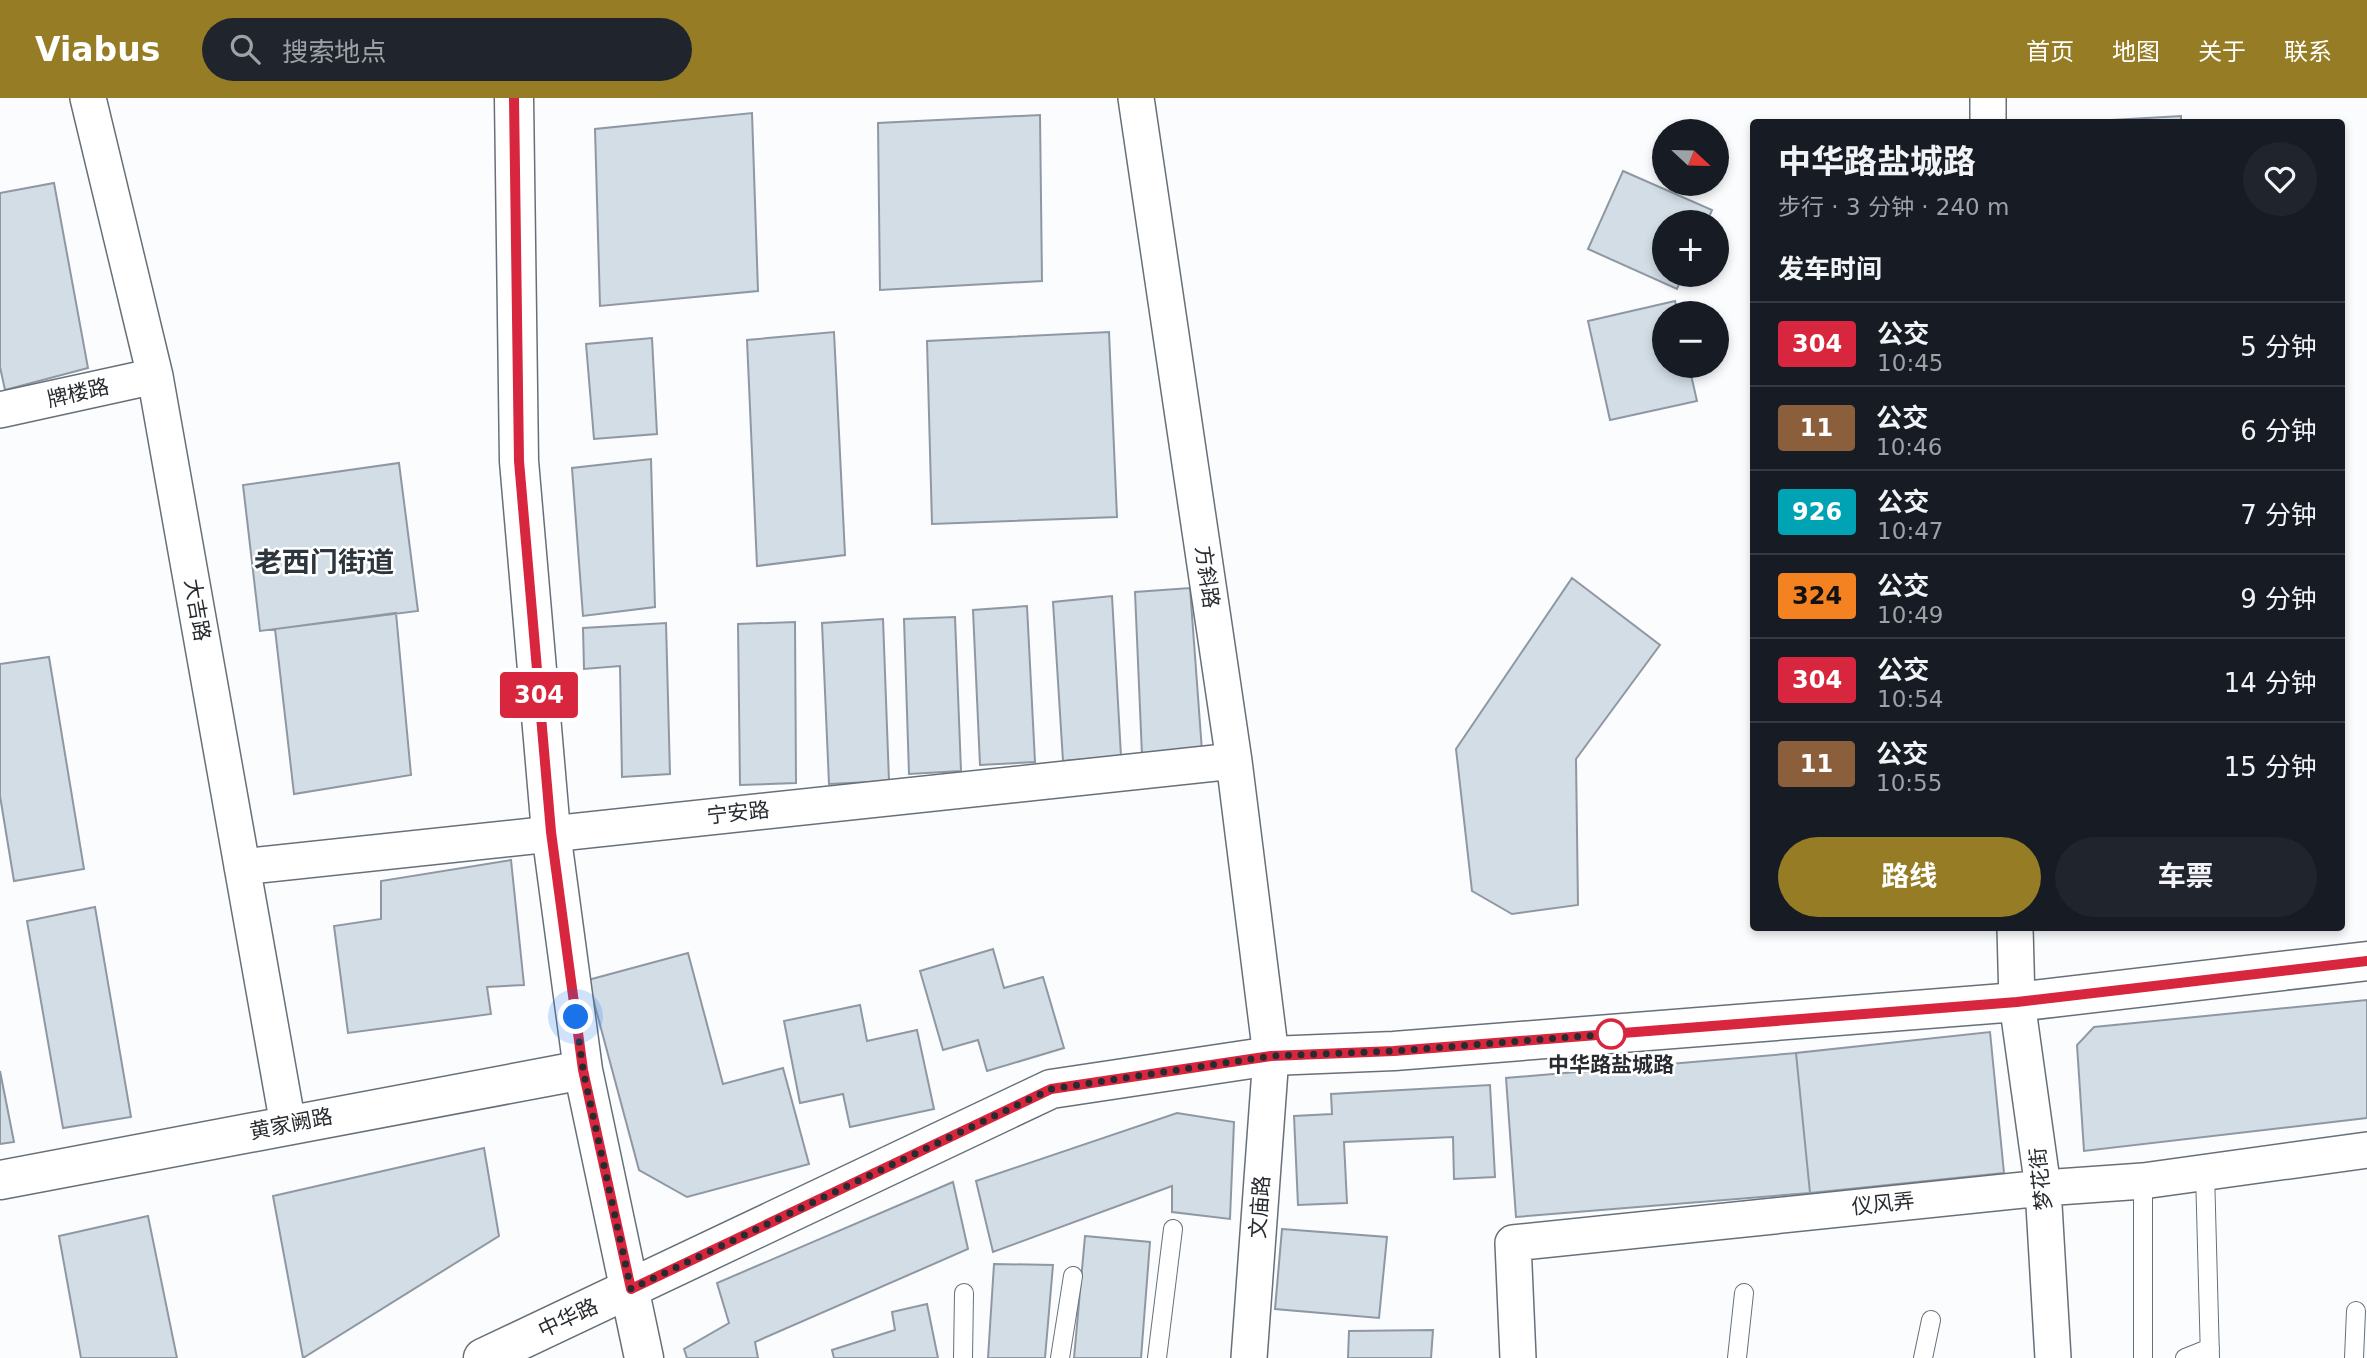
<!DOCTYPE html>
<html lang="zh">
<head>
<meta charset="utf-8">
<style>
  body { margin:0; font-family:"DejaVu Sans","Noto Sans SC",sans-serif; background:#20242c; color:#f1f3f6; height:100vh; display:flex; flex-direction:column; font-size:26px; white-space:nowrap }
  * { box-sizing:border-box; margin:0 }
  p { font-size:23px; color:#9ea1a6 }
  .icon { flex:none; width:38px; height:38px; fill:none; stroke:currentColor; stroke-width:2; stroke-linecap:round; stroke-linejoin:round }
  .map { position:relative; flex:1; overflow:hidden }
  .panel { position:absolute; left:1750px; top:21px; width:595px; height:812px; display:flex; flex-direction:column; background:#171b24; border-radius:7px; box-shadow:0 4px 10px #0003 }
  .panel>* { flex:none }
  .badge { padding:0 14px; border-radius:5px; font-size:24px; line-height:46px }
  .needle { width:46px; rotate:112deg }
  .fabs { position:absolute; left:1652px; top:21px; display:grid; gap:14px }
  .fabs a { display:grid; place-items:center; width:77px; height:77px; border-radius:50%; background:#171b24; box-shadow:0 4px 10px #0003; font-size:35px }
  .you { position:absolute; width:35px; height:35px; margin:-18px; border:5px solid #fff; border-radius:50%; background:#1a73e8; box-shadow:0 0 0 10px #1a73e833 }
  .map>.badge { position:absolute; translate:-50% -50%; box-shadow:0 0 0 4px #fff }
  h2 { padding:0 28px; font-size:26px; line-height:63px }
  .round { display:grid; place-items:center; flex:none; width:74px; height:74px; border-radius:37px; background:#20242c }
  .overview { display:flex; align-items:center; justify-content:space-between; height:119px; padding:0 28px }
  h1 { font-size:33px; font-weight:700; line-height:52px }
  .cta { display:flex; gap:14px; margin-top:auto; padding:14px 28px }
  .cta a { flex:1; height:80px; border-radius:42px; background:#967d25; color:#fff; font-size:28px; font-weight:700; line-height:80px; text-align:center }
  .cta a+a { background:#20242c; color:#f1f3f6 }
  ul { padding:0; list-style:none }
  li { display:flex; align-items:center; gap:21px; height:84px; padding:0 28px; border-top:2px solid #363941 }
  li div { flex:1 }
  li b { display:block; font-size:26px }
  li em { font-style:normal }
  li .badge { min-width:77px; font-weight:700; text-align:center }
  header { display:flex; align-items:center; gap:42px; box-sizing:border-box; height:98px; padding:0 35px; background:#967d25; color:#fff }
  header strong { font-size:33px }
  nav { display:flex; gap:38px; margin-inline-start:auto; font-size:24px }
  .search { width:490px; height:63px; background:#20242c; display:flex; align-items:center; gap:18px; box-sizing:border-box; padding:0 24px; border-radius:38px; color:#9ea1a6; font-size:26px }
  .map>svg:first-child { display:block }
  .building { fill:#d2dde6; stroke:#8f98a2; stroke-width:2 }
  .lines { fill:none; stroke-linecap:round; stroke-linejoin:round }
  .lane-casing { stroke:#677079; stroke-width:20 }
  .street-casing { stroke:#677079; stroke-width:38 }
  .secondary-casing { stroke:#677079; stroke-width:41 }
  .lane { stroke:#fff; stroke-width:18 }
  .street { stroke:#fff; stroke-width:35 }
  .secondary { stroke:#fff; stroke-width:38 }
  .line-casing { stroke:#fff; stroke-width:16 }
  .line { stroke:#d7263d; stroke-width:10 }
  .walk { stroke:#282c30; stroke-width:7; stroke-dasharray:0 12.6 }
  .stop-dot { fill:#fff; stroke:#d7263d; stroke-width:3.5 }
  .labels { text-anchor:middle; stroke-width:5; stroke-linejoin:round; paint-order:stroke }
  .street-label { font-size:21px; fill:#282c30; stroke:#fff }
  .stop-label { font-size:21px; font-weight:bold; fill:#282c30; stroke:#fff }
  .district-label { font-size:28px; font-weight:bold; fill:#2d353d; stroke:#fff }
</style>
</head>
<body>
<header>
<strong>Viabus</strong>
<div class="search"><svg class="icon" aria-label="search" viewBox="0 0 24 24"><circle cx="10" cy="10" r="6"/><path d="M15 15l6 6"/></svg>搜索地点</div>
<nav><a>首页</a><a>地图</a><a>关于</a><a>联系</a></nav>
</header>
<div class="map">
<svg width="2367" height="1260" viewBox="0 0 2367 1260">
  <rect width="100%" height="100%" fill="#fafcfe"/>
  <path class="building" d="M752 15 758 193 600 208 595 31Z
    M1040 17 1042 183 880 192 878 25Z
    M2181 18V24H2095V23Z
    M1623 73 1712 112 1707 124H1664V177H1683L1677 191 1588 151Z
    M54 85 88 270 5 292 0 269V95Z
    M1675 203 1678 215H1664V268H1689L1697 303 1610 322 1588 223Z
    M834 234 845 457 757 468 747 242Z
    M1109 234 1117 419 932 426 927 243Z
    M652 240 657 336 594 341 586 246Z
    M651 361 655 509 583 518 572 370Z
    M399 365 418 513 260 533 243 387Z
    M1572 480 1660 547 1576 661 1578 807 1512 816 1472 793 1456 651Z
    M1190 490 1202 653 1142 657 1135 494Z
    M1112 498 1121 658 1063 663 1053 504Z
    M1027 508 1035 664 980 667 973 512Z
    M396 515 411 677 294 696 275 531Z
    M955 519 961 673 909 676 904 521Z
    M883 521 889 683 829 686 822 525Z
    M795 524 796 685 740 687 738 526Z
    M666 525 670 676 622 679 620 568 584 571 583 530Z
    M49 559 84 771 14 783 0 698V566Z
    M511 762 524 887 487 889 491 916 348 935 334 828 381 821V783Z
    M95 809 131 1019 63 1030 27 823Z
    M993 851 1004 890 1043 879 1064 950 987 973 978 942 943 952 920 873Z
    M688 855 723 986 783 970 809 1066 687 1099 639 1072 588 882Z
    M2367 902V1020L2084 1053 2077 947 2094 929Z
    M860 907 867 943 917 932 934 1011 850 1029 843 996 800 1005 784 923Z
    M1990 934 2004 1075 1810 1095 1796 955Z
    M1796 955 1810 1095 1516 1119 1506 980Z
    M0 973 14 1044 0 1046Z
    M1490 987 1495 1079 1454 1081 1453 1039 1344 1044 1347 1105 1298 1107 1294 1018 1332 1016 1331 996Z
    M1177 1015 1234 1024 1230 1121 1172 1114V1088L993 1154 976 1083Z
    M484 1050 499 1138 303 1260 273 1098Z
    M953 1084 968 1151 755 1244 758 1260H687L684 1251 729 1225 717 1185Z
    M148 1118 177 1260H81L59 1138Z
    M1282 1131 1387 1139 1379 1220 1275 1211Z
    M1085 1138 1150 1144 1141 1260H1074Z
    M994 1166 1053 1167 1045 1260H988Z
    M927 1206 938 1260H834L832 1252 895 1232 892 1214Z
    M1433 1232 1431 1260H1348L1349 1233Z"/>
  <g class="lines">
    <defs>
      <path id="lane" d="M2205 1074 2210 1260
        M963 1260 964 1195
        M1060 1260 1073 1178
        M1157 1260 1173 1131
        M1737 1260 1744 1195
        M1923 1260 1931 1222
        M2143 1260V1083
        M2185 1260 2210 1250
        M2354 1260 2356 1213"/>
      <path id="street" d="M88 0 155 278 288 1027
        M1136 0 1234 663 1271 958 1249 1260
        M1988 0V24
        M0 312 155 278
        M242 769 1234 663
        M2015 830 2017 904 2043 1090 2053 1260
        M1518 1260 1513 1145 2043 1090 2143 1083 2367 1052"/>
      <path id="secondary" d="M514 0 519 363 551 734 583 972 644 1260
        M0 1082 583 972
        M483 1260 1051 991 1271 958 1394 953 2017 904 2367 863"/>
    </defs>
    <use href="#lane" class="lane-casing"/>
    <use href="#street" class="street-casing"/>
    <use href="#secondary" class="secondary-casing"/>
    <use href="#lane" class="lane"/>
    <use href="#street" class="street"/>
    <use href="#secondary" class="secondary"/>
  </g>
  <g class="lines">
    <defs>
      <path id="line" d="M514 0 519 363 551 734 583 972 631 1191 1051 991 1271 958 1394 953 2017 904 2367 863"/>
    </defs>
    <use href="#line" class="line-casing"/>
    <use href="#line" class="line"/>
    <path class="walk" d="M576 919 583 972 631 1191 1051 991 1271 958 1394 953 1611 936"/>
  </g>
  <circle class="stop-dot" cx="1611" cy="936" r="14"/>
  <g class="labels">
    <g class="street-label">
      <text transform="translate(78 295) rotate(-13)" y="7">牌楼路</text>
      <text transform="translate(1207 479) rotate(82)" y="7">方斜路</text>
      <text transform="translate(197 512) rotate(80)" y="7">大吉路</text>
      <text transform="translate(738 715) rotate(-6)" y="7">宁安路</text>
      <text transform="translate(291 1026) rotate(-11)" y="7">黄家阙路</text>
      <text transform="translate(2041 1081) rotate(-96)" y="7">梦花街</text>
      <text transform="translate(1883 1106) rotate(-6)" y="7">仪风弄</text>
      <text transform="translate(1260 1109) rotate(-86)" y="7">文庙路</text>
      <text transform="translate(568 1220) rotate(-25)" y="7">中华路</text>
    </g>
    <g class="stop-label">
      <text x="1611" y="974">中华路盐城路</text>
    </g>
    <g class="district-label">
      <text x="324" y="474">老西门街道</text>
    </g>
  </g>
</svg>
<div class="fabs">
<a><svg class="needle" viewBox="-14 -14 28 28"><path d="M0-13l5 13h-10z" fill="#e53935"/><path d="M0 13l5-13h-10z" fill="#9ea1a6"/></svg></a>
<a>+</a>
<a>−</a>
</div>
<div class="you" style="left:576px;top:919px"></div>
<b class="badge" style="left:539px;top:597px;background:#d7263d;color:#fff">304</b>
<section class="panel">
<div class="overview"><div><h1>中华路盐城路</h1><p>步行 · 3 分钟 · 240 m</p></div><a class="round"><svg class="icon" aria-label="heart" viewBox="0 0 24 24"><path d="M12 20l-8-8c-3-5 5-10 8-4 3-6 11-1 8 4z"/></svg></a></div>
<h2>发车时间</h2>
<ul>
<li><span class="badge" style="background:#d7263d;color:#fff">304</span><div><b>公交</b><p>10:45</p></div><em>5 分钟</em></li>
<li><span class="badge" style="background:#8b5e3c;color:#fff">11</span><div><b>公交</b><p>10:46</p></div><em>6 分钟</em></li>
<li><span class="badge" style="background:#00a3b4;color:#fff">926</span><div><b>公交</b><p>10:47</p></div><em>7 分钟</em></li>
<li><span class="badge" style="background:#f58220;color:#111">324</span><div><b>公交</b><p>10:49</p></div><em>9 分钟</em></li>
<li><span class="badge" style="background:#d7263d;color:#fff">304</span><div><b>公交</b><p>10:54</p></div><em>14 分钟</em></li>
<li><span class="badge" style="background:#8b5e3c;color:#fff">11</span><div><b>公交</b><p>10:55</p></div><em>15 分钟</em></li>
</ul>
<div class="cta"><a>路线</a><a>车票</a></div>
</section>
</div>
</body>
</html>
